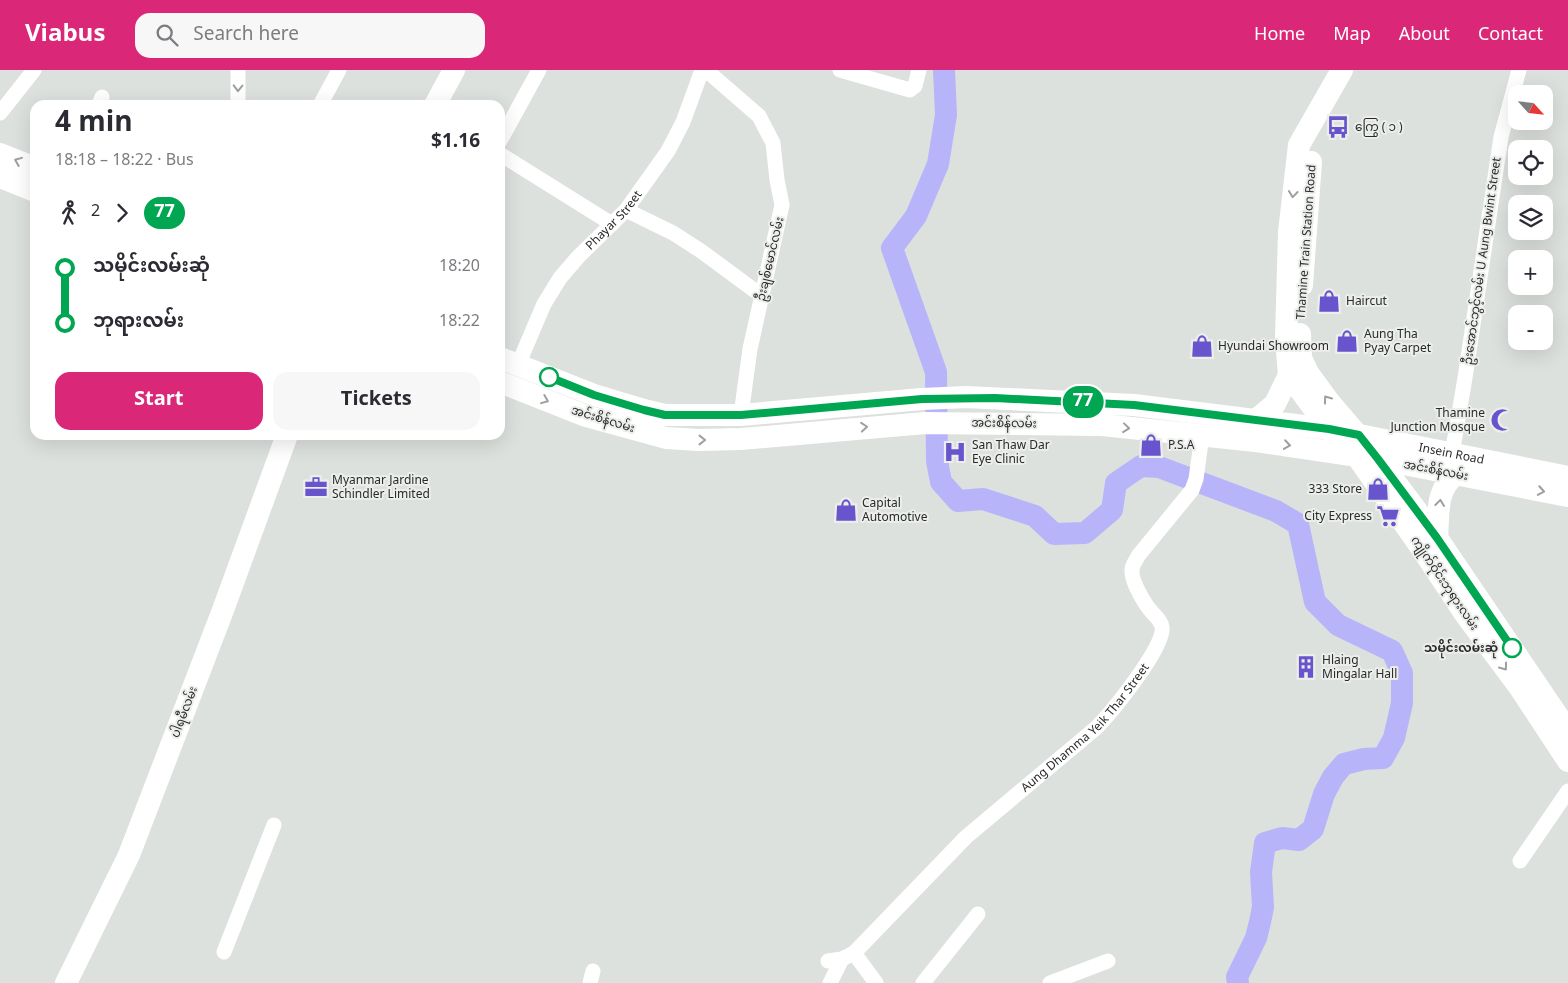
<!DOCTYPE html>
<html lang="en">
<head>
<meta charset="utf-8">
<style>
  body { margin:0; font-family:Georgia,"Noto Sans Myanmar",serif; background:#f7f7f7; color:#2b2b33; height:100vh; display:flex; flex-direction:column; font-size:19px; white-space:nowrap }
  * { box-sizing:border-box; margin:0 }
  p { font-size:16px; color:#7c7c81 }
  .icon { flex:none; width:28px; height:28px; fill:none; stroke:currentColor; stroke-width:2; stroke-linecap:round; stroke-linejoin:round }
  .map { position:relative; flex:1; overflow:hidden }
  .drawer { position:absolute; left:30px; top:30px; width:475px; height:340px; display:flex; flex-direction:column; background:#fff; border-radius:15px; box-shadow:0 5px 20px #0002 }
  .drawer>* { flex:none }
  .badge { padding:0 10px; border-radius:16px; font-size:18px; line-height:32px }
  .needle { width:32px; rotate:117deg }
  .buttons { position:absolute; left:1508px; top:15px; display:grid; gap:10px }
  .buttons a { display:grid; place-items:center; width:45px; height:45px; border-radius:10px; background:#fff; box-shadow:0 5px 20px #0002; font-size:25px }
  .map>.badge { position:absolute; translate:-50% -50%; box-shadow:0 0 0 2px #fff }
  .legs { display:flex; align-items:center; gap:8px; height:55px; padding:0 25px; font-size:16px }
  .legs p { margin-inline-start:auto }
  .headline { display:flex; align-items:center; justify-content:space-between; height:85px; padding:0 25px }
  h1 { font-size:28px; font-weight:700; line-height:38px }
  .cta { display:flex; gap:10px; margin-top:auto; padding:10px 25px }
  .cta a { flex:1; height:58px; border-radius:15px; background:#db2777; color:#fff; font-size:20px; font-weight:700; line-height:58px; text-align:center }
  .cta a+a { background:#f7f7f7; color:#2b2b33 }
  ul { padding:0 25px; list-style:none }
  li { display:flex; align-items:center; gap:18px; height:55px; font-size:19px }
  li i { display:grid; place-items:center; width:8px; height:100%; margin:0 6px; background:currentColor }
  li i::after { content:''; width:12px; height:12px; margin:-6px; border:4px solid; border-radius:50%; background:#fff }
  li p { margin-inline-start:auto }
  li:first-child i { background:linear-gradient(#0000 50%,currentColor 0) }
  li:last-child i { background:linear-gradient(currentColor 50%,#0000 0) }
  header { display:flex; align-items:center; gap:30px; box-sizing:border-box; height:70px; padding:0 25px; background:#db2777; color:#fff }
  header strong { font-size:24px }
  nav { display:flex; gap:28px; margin-inline-start:auto; font-size:18px }
  .search { width:350px; height:45px; background:#f7f7f7; display:flex; align-items:center; gap:12px; box-sizing:border-box; padding:0 18px; border-radius:15px; color:#7c7c81; font-size:19px }
  .map>svg:first-child { display:block }
  .lines { fill:none; stroke-linecap:round; stroke-linejoin:round }
  .river { stroke:#b8b4fa; stroke-width:22 }
  .minor { stroke:#fff; stroke-width:15 }
  .primary { stroke:#fff; stroke-width:22 }
  .oneway { stroke:#9f9f9f }
  .line-1-casing { stroke:#fff; stroke-width:11 }
  .line-1 { stroke:#00a651; stroke-width:8 }
  .stop-1-dot { fill:#fff; stroke:#00a651; stroke-width:2.5 }
  .labels { text-anchor:middle; stroke-width:4; stroke-linejoin:round; paint-order:stroke }
  .poi-label { font-size:12px; fill:#292a29; stroke:#ebeeeb; text-anchor:start }
  .street-label { font-size:12px; fill:#292a29; stroke:#ebeeeb }
  .stop-label { font-size:12px; font-weight:bold; fill:#292a29; stroke:#ebeeeb; text-anchor:end }
</style>
</head>
<body>
<header>
<strong>Viabus</strong>
<div class="search"><svg class="icon" aria-label="search" viewBox="0 0 24 24"><circle cx="10" cy="10" r="6"/><path d="M15 15l6 6"/></svg>Search here</div>
<nav><a>Home</a><a>Map</a><a>About</a><a>Contact</a></nav>
</header>
<div class="map">
<svg width="1568" height="913" viewBox="0 0 1568 913">
  <rect width="100%" height="100%" fill="#dde1de"/>
  <g class="lines">
    <path class="river" d="M944 0 946 45 938 94 916 146 892 178 936 302 937 391 941 412 958 431 983 429 1035 446 1054 464 1085 463 1112 440 1116 413 1141 396 1159 397 1276 441 1298 454 1315 532 1338 555 1392 581 1402 603V633L1394 668 1383 688 1364 689 1344 694 1333 707 1324 724 1313 759 1299 770 1282 768 1265 773 1261 802 1263 837 1260 852 1256 868 1237 907 1238 913"/>
    <g class="minor">
      <path d="M706 0 759 46 773 73 777 110 782 135 750 279 741 345"/>
      <path d="M840 0 910 20 915 16 919 0"/>
      <path d="M99 35 102 27"/>
      <path d="M238 35V0"/>
      <path d="M320 35 339 0"/>
      <path d="M0 43 34 0"/>
      <path d="M500 71 539 0"/>
      <path d="M500 84 612 154"/>
      <path d="M626 140 673 163 701 181 762 226"/>
      <path id="s1" d="M518 295 544 234 560 208 578 187 626 140 668 81 683 52 702 0"/>
      <path d="M1452 384 1465 308 1501 67 1519 0"/>
      <path d="M1520 791 1568 721"/>
      <path d="M224 882 274 755"/>
      <path d="M854 883 876 913"/>
      <path id="s2" d="M828 891 842 889 854 883 966 767 1096 658C1110 644 1166 576 1162 557 1161 550 1155 546 1151 541 1144 533 1131 511 1132 500 1132 495 1136 491 1138 486L1192 420 1196 409 1202 365"/>
      <path d="M590 913 593 901"/>
      <path d="M830 913 842 889"/>
      <path d="M923 913 978 844"/>
      <path d="M1050 913 1108 891"/>
    </g>
    <g class="primary">
      <path d="M1342 0 1299 75 1289 162 1286 269 1289 305 1329 359 1356 385 1422 479 1465 544 1520 618 1568 691"/>
      <path d="M435 35 454 0"/>
      <path d="M0 84 35 98"/>
      <path d="M0 107 35 121"/>
      <path d="M1302 215 1311 92"/>
      <path d="M1300 264 1301 288 1308 303 1330 333 1378 389 1437 468 1568 661"/>
      <path id="s3" d="M500 288 594 325 644 340 665 345H741L922 329 966 327 1134 335 1329 359 1568 407"/>
      <path d="M500 312 586 346 666 368 699 370 741 369 925 353 1102 355 1256 371 1378 389 1568 426"/>
      <path d="M1256 350 1275 334 1289 305"/>
      <path d="M1437 468C1439 444 1435 420 1456 404"/>
      <path d="M66 913 129 785 223 540 287 365"/>
    </g>
  </g>
  <defs><path id="oneway-chevron" d="M-2-3.5L2.5 0L-2 3.5" fill="none" stroke-width="1.6" stroke-linecap="round" stroke-linejoin="round" transform="scale(1.25)"/></defs>
  <g class="oneway">
    <use href="#oneway-chevron" transform="translate(238 18) rotate(91)"/>
    <use href="#oneway-chevron" transform="translate(18 91) rotate(-158)"/>
    <use href="#oneway-chevron" transform="translate(1293 124) rotate(96)"/>
    <use href="#oneway-chevron" transform="translate(1327 329) rotate(-126)"/>
    <use href="#oneway-chevron" transform="translate(545 330) rotate(22)"/>
    <use href="#oneway-chevron" transform="translate(864 357) rotate(-5)"/>
    <use href="#oneway-chevron" transform="translate(1126 358) rotate(6)"/>
    <use href="#oneway-chevron" transform="translate(702 370)"/>
    <use href="#oneway-chevron" transform="translate(1287 375) rotate(8)"/>
    <use href="#oneway-chevron" transform="translate(1541 421) rotate(10)"/>
    <use href="#oneway-chevron" transform="translate(1440 433) rotate(-83)"/>
    <use href="#oneway-chevron" transform="translate(1504 597) rotate(54)"/>
  </g>
  <g class="lines">
    <defs>
      <path id="line-1" d="M549 307 594 325 644 340 665 345H741L922 329 995 328 1134 335 1329 359 1359 365 1378 389 1437 468 1512 578"/>
    </defs>
    <use href="#line-1" class="line-1-casing"/>
    <use href="#line-1" class="line-1"/>
  </g>
  <defs>
    <symbol id="bus-bare" viewBox="-9 -9 18 18"><path d="M-5-6H5V4H4V6H2V4H-2V6H-4V4H-5ZM-3.5-4V0h7V-4ZM-3.5 1.2v1.5H-2V1.2ZM2 1.2v1.5H3.5V1.2Z" fill="#6854cd" stroke="#ebeeeb" stroke-width="2.5" paint-order="stroke"/></symbol>
    <symbol id="shop-bare" viewBox="-9 -9 18 18"><path d="M-5-2.5h2.3a2.7 3.5 0 0 1 5.4 0H5L5.5 6h-11ZM-1.5-2.5h3a1.5 2.3 0 0 0-3 0Z" fill="#6854cd" stroke="#ebeeeb" stroke-width="2.5" paint-order="stroke"/></symbol>
    <symbol id="mosque-bare" viewBox="-9 -9 18 18"><path d="M3.5-4.9A6 6 0 1 0 3.5 4.9A5 5 0 1 1 3.5-4.9Z" fill="#6854cd" stroke="#ebeeeb" stroke-width="2.5" paint-order="stroke"/></symbol>
    <symbol id="hospital-bare" viewBox="-9 -9 18 18"><path d="M-5-5h3v3.5h4V-5h3V5h-3V1.5h-4V5h-3Z" fill="#6854cd" stroke="#ebeeeb" stroke-width="2.5" paint-order="stroke"/></symbol>
    <symbol id="office-bare" viewBox="-9 -9 18 18"><path d="M-6-3h4V-5.5h4V-3h4V5H-6ZM-1-4.5V-3h2v-1.5ZM-6 0V1H6V0Z" fill="#6854cd" stroke="#ebeeeb" stroke-width="2.5" paint-order="stroke"/></symbol>
    <symbol id="supermarket-bare" viewBox="-9 -9 18 18"><path d="M-6-5.5h2.5l.6 2H6L4.5 2H-2.5L-4.4-4H-6ZM-1.5 3.2a1.3 1.3 0 1 0 .1 0ZM3 3.2a1.3 1.3 0 1 0 .1 0Z" fill="#6854cd" stroke="#ebeeeb" stroke-width="2.5" paint-order="stroke"/></symbol>
    <symbol id="building-bare" viewBox="-9 -9 18 18"><path d="M-4-6H4V6H1V3H-1V6H-4ZM-2.5-4.3h1.7v1.8h-1.7ZM.8-4.3h1.7v1.8H.8ZM-2.5-1h1.7V.8h-1.7ZM.8-1h1.7V.8H.8Z" fill="#6854cd" stroke="#ebeeeb" stroke-width="2.5" paint-order="stroke"/></symbol>
  </defs>
  <g fill-rule="evenodd">
    <use href="#bus-bare" x="1322" y="41" width="32" height="32"/>
    <use href="#shop-bare" x="1313" y="215" width="32" height="32"/>
    <use href="#shop-bare" x="1331" y="255" width="32" height="32"/>
    <use href="#shop-bare" x="1186" y="260" width="32" height="32"/>
    <use href="#mosque-bare" x="1486" y="334" width="32" height="32"/>
    <use href="#shop-bare" x="1135" y="359" width="32" height="32"/>
    <use href="#hospital-bare" x="939" y="366" width="32" height="32"/>
    <use href="#office-bare" x="300" y="401" width="32" height="32"/>
    <use href="#shop-bare" x="1362" y="403" width="32" height="32"/>
    <use href="#shop-bare" x="830" y="424" width="32" height="32"/>
    <use href="#supermarket-bare" x="1372" y="430" width="32" height="32"/>
    <use href="#building-bare" x="1290" y="581" width="32" height="32"/>
  </g>
  <g class="stop-1-dot">
    <circle cx="549" cy="307" r="9"/>
    <circle cx="1512" cy="578" r="9"/>
  </g>
  <g class="labels">
    <g class="poi-label">
      <text x="1355" y="61">ကြွေ ( ၁ )</text>
      <text x="1346" y="235">Haircut</text>
      <text x="1364" y="268">Aung Tha<tspan x="1364" dy="14">Pyay Carpet</tspan></text>
      <text x="1218" y="280">Hyundai Showroom</text>
      <text x="1485" y="347" text-anchor="end">Thamine<tspan x="1485" dy="14">Junction Mosque</tspan></text>
      <text x="972" y="379">San Thaw Dar<tspan x="972" dy="14">Eye Clinic</tspan></text>
      <text x="1168" y="379">P.S.A</text>
      <text x="332" y="414">Myanmar Jardine<tspan x="332" dy="14">Schindler Limited</tspan></text>
      <text x="1362" y="423" text-anchor="end">333 Store</text>
      <text x="862" y="437">Capital<tspan x="862" dy="14">Automotive</tspan></text>
      <text x="1372" y="450" text-anchor="end">City Express</text>
      <text x="1322" y="594">Hlaing<tspan x="1322" dy="14">Mingalar Hall</tspan></text>
    </g>
    <g class="street-label">
      <text dy="4" stroke="none"><textPath href="#s1" startOffset="176">Phayar Street</textPath></text>
      <text transform="translate(1306 172) rotate(-86)" y="4">Thamine Train Station Road</text>
      <text transform="translate(770 189) rotate(-77)" y="4">ဦးချစ်မောင်လမ်း</text>
      <text transform="translate(1482 191) rotate(-82)" y="4">ဦးအောင်ဘွင့်လမ်း U Aung Bwint Street</text>
      <text transform="translate(603 349) rotate(17)" y="4">အင်းစိန်လမ်း</text>
      <text transform="translate(1004 353) rotate(1)" y="4">အင်းစိန်လမ်း</text>
      <text dy="4" stroke="none"><textPath href="#s3" startOffset="966">Insein Road</textPath></text>
      <text transform="translate(1436 400) rotate(11)" y="4">အင်းစိန်လမ်း</text>
      <text transform="translate(1445 513) rotate(56)" y="4">ကျိုက်ဝိုင်းဘုရားလမ်း</text>
      <text transform="translate(184 642) rotate(-69)" y="4">ပါရမီလမ်း</text>
      <text dy="4" stroke="none"><textPath href="#s2" startOffset="351">Aung Dhamma Yeik Thar Street</textPath></text>
    </g>
    <g class="stop-label">
      <text x="1498" y="582">သမိုင်းလမ်းဆုံ</text>
    </g>
  </g>
</svg>
<div class="buttons">
<a><svg class="needle" viewBox="-14 -14 28 28"><path d="M0-13l5 13h-10z" fill="#e53935"/><path d="M0 13l5-13h-10z" fill="#7c7c81"/></svg></a>
<a><svg class="icon" aria-label="locate" viewBox="0 0 24 24"><circle cx="12" cy="12" r="6"/><path d="M12 2v4M12 18v4M2 12h4M18 12h4"/></svg></a>
<a><svg class="icon" aria-label="layers" viewBox="0 0 24 24"><path d="M12 4l9 5-9 5-9-5zM3 14l9 5 9-5"/></svg></a>
<a>+</a>
<a>−</a>
</div>
<b class="badge" style="left:1083px;top:332px;background:#00a651;color:#fff">77</b>
<section class="drawer">
<div class="headline"><div><h1>4 min</h1><p>18:18 – 18:22 · Bus</p></div><b>$1.16</b></div>
<div class="legs"><svg class="icon" aria-label="walk" viewBox="0 0 24 24"><circle cx="13" cy="4" r="2"/><path d="M13 8l-2 6 4 7M11 14l-3 7M7 12l3-4h3l4 4"/></svg>2<svg class="icon" aria-label="forward" viewBox="0 0 24 24"><path d="M9 5l7 7-7 7"/></svg><b class="badge" style="background:#00a651;color:#fff">77</b></div>
<ul>
<li><i style="color:#00a651"></i><b>သမိုင်းလမ်းဆုံ</b><p>18:20</p></li>
<li><i style="color:#00a651"></i><b>ဘုရားလမ်း</b><p>18:22</p></li>
</ul>
<div class="cta"><a>Start</a><a>Tickets</a></div>
</section>
</div>
</body>
</html>
